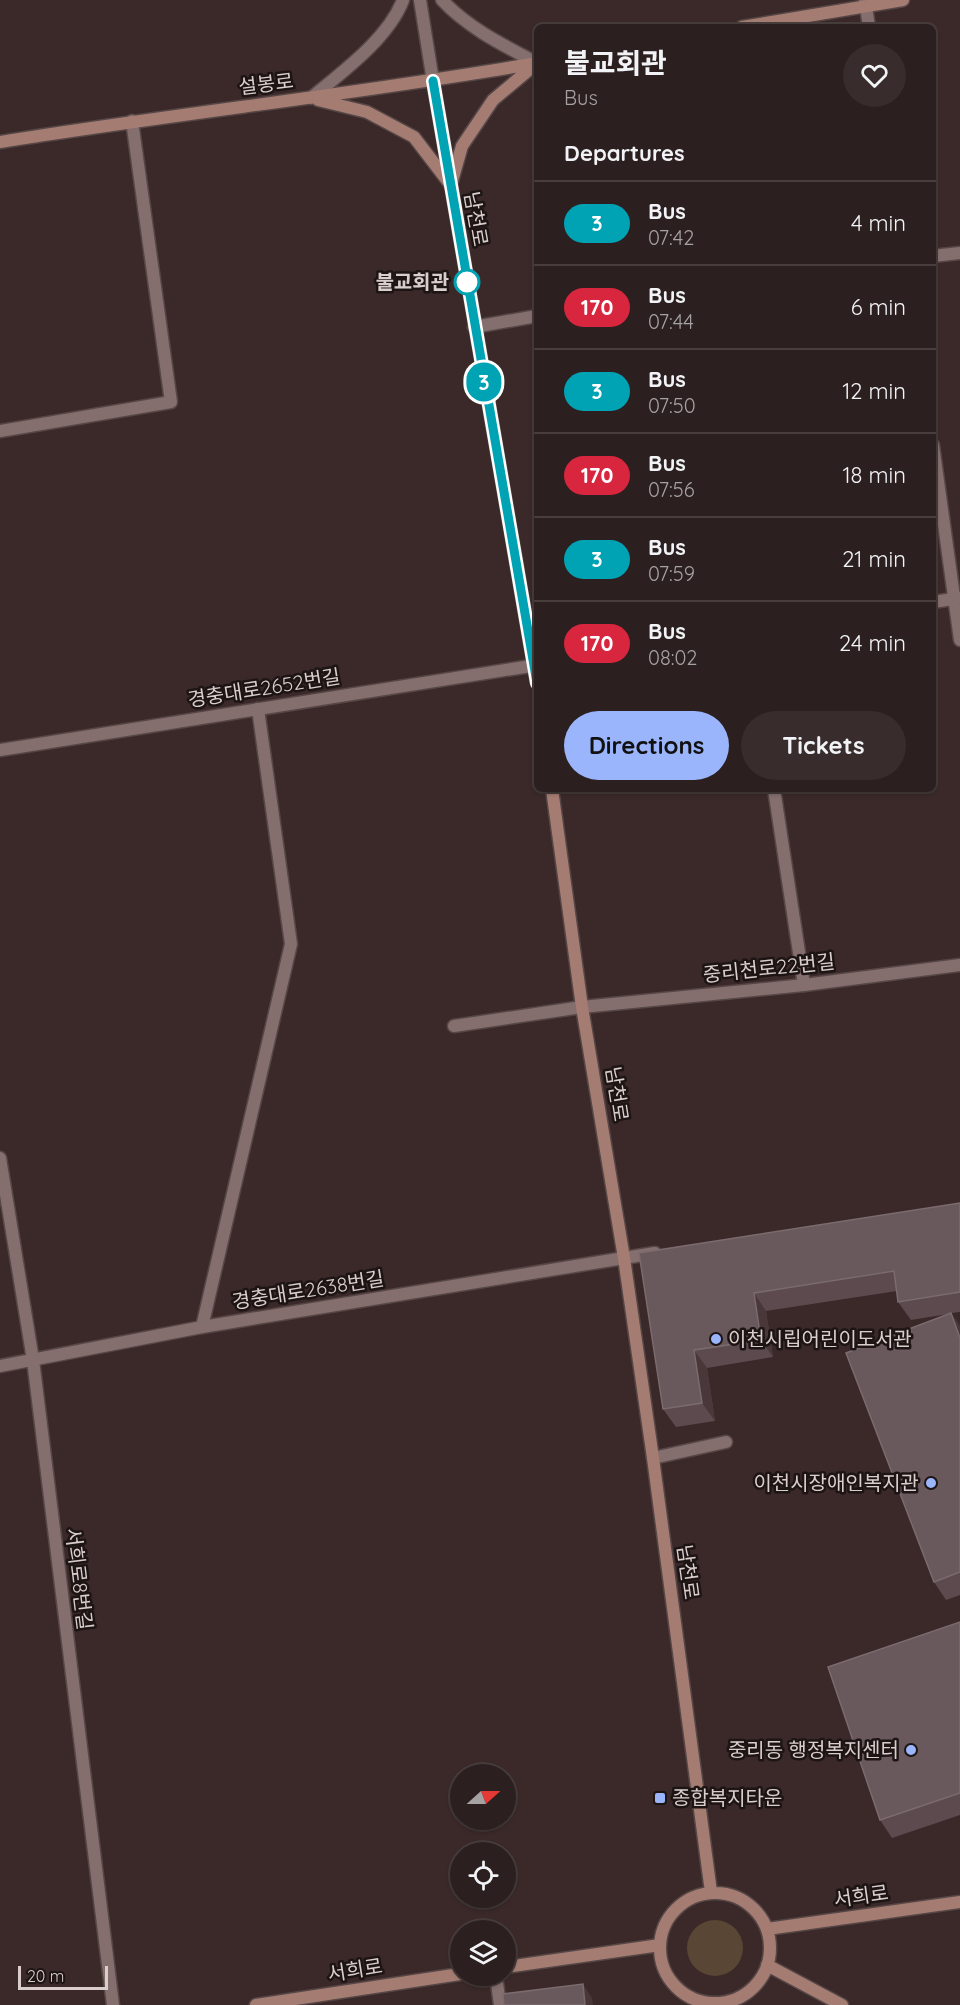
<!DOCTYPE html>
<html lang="en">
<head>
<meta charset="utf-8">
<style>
  body { margin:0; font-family:Quicksand,"Noto Sans KR",sans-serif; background:#382c2c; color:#f1f3f6; height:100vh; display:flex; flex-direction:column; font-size:22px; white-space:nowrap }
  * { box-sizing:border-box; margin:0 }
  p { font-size:20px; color:#a6a2a4 }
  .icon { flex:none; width:33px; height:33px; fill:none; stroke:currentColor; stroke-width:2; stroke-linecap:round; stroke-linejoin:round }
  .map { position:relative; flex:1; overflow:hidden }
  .side { position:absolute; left:534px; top:24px; width:402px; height:768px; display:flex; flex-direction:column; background:#2c1f1f; border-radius:9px; box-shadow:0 2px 4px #0004,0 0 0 2px #483d3d }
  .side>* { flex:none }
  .badge { padding:0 12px; border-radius:20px; font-size:21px; line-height:39px }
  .needle { width:39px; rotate:69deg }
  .fabs { position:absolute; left:450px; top:1764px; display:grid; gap:12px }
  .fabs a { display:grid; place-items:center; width:66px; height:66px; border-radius:50%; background:#2c1f1f; box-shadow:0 2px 4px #0004,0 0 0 2px #483d3d; font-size:30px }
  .scale { position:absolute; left:18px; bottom:15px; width:90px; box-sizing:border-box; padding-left:6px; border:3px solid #dacecd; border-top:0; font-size:16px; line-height:21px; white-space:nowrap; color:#dacecd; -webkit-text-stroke:4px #1d1414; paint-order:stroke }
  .map>.badge { position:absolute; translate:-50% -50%; box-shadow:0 0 0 3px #fff }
  h2 { padding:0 30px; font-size:22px; line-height:54px }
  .round { display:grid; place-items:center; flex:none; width:63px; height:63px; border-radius:32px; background:#382c2c }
  .summary { display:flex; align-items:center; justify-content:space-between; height:102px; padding:0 30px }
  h1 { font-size:28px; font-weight:700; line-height:45px }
  .action { display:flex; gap:12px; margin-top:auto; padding:12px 30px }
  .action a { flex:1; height:69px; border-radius:36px; background:#9bb5fd; color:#111; font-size:24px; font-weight:700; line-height:69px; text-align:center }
  .action a+a { background:#382c2c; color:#f1f3f6 }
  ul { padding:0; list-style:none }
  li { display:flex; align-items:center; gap:18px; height:84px; padding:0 30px; border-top:2px solid #483d3d }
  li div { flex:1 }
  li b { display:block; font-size:22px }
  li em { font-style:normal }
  li .badge { min-width:66px; font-weight:700; text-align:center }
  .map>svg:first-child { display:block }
  .green { fill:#594634 }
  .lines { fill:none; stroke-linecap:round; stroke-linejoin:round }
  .lane-casing { stroke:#564746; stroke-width:15 }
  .street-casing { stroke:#564746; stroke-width:15 }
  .secondary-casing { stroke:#564746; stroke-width:15 }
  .lane { stroke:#846e6e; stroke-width:12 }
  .street { stroke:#846e6e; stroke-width:12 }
  .secondary { stroke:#a57c72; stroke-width:12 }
  .wall { fill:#5c4a4f }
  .shaded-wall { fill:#49373a }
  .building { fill:#69585c; stroke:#7b6b6e; stroke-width:1.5 }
  .line-casing { stroke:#fff; stroke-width:14 }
  .line { stroke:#00a3b4; stroke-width:9 }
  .stop-dot { fill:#fff; stroke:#00a3b4; stroke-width:3 }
  .poi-dot { fill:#9bb5fd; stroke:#1d1414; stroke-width:2 }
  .labels { text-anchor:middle; stroke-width:5; stroke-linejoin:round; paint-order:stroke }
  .street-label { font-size:20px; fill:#dacecd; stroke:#1d1414 }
  .stop-label { font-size:20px; font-weight:bold; fill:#dacecd; stroke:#1d1414; text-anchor:end }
  .poi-label { font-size:20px; fill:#dacecd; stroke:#1d1414; text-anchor:start }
</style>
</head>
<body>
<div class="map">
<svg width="960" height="2005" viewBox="0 0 960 2005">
  <rect width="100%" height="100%" fill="#3b2929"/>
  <path class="green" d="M687 1948a28 28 0 1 1 56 0a28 28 0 1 1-56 0Z"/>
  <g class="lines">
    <defs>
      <path id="lane" d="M933 256 960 253
        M474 327 537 316
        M0 431 171 402 132 121
        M774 789 804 985
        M624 1258 655 1253
        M202 1327 291 944 258 709
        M653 1458 726 1442"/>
      <path id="street" d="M420 0 433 81
        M442 0C468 28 503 45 537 63
        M865 0 869 27
        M311 98C342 72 388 39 403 0
        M933 445 960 640
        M933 602 960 598
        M0 750 537 665
        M454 1026 582 1007 804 985 960 965
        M0 1158 33 1360 113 2005
        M0 1366 202 1327 624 1258
        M496 1976 500 2005"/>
      <path id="secondary" d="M742 27 903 0
        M433 81 537 683
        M318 100 367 112 414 137 450 184
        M0 142C179 113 359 94 537 63
        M452 181 462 146 493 100 536 64
        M552 789 582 1007 624 1258 653 1458 711 1892
        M660 1948a55 55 0 1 1 110 0a55 55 0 1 1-110 0Z
        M767 1929 960 1902
        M767 1965 842 2005
        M506 1967 660 1945
        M256 2005 460 1974"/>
    </defs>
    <use href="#lane" class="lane-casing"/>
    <use href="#street" class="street-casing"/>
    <use href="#secondary" class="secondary-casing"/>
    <use href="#lane" class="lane"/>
    <use href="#street" class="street"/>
    <use href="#secondary" class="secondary"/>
  </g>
  <path class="wall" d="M960 1203V1312L951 1313 960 1326V1595L946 1600 934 1582 948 1314 911 1320 898 1302 897 1291 766 1311 773 1357 707 1368 715 1421 676 1427 663 1409 639 1253Z
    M960 1622V1815L892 1838 880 1820Z"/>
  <path class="shaded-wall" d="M754 1293 766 1311 773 1357 761 1340Z
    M951 1313 960 1326V1338Z
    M694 1350 707 1368 715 1421 702 1403Z
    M583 1984 592 1998 593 2005H585Z"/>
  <path class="building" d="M960 1203V1292L898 1302 894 1271 754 1293 761 1340 694 1350 702 1403 663 1409 639 1253Z
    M951 1313 960 1338V1572L934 1582 846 1353Z
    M960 1622V1793L880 1820 828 1667Z
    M583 1984 585 2005H504L503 1994Z"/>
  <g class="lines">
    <defs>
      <path id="line" d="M433 81 537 683"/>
    </defs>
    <use href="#line" class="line-casing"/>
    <use href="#line" class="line"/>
  </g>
  <circle class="stop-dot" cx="467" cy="282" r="12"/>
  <g class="poi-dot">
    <circle cx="716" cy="1339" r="6"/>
    <circle cx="931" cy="1483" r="6"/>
    <circle cx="911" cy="1750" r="6"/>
    <rect x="654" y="1792" width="12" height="12" rx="3"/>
  </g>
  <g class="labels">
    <g class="street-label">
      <text transform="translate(266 84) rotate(-7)" y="7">설봉로</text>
      <text transform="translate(476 219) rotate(80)" y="7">남천로</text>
      <text transform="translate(264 688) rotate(-9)" y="7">경충대로2652번길</text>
      <text transform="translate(769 968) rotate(-6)" y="7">중리천로22번길</text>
      <text transform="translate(617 1094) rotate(81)" y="7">남천로</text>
      <text transform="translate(308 1290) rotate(-9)" y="7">경충대로2638번길</text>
      <text transform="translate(688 1572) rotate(82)" y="7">남천로</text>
      <text transform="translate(79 1579) rotate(83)" y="7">서희로8번길</text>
      <text transform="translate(861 1896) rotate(-8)" y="7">서희로</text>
      <text transform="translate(355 1970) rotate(-9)" y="7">서희로</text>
    </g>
    <g class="stop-label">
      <text x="449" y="289">불교회관</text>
    </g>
    <g class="poi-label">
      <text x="728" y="1346">이천시립어린이도서관</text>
      <text x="919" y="1490" text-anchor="end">이천시장애인복지관</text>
      <text x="899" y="1757" text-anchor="end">중리동 행정복지센터</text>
      <text x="672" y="1805">종합복지타운</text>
    </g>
  </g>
</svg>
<div class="fabs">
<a><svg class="needle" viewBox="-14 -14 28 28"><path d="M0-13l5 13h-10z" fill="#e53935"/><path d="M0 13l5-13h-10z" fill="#a6a2a4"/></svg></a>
<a><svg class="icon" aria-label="locate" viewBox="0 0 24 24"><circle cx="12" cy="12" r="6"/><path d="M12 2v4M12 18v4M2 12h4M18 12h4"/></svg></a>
<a><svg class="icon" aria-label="layers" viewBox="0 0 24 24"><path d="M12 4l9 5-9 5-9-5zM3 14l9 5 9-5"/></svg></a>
</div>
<div class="scale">20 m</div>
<b class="badge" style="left:484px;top:382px;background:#00a3b4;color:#fff">3</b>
<section class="side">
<div class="summary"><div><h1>불교회관</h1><p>Bus</p></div><a class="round"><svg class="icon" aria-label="heart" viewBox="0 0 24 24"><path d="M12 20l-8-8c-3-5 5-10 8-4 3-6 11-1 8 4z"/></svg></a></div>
<h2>Departures</h2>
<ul>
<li><span class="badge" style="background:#00a3b4;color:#fff">3</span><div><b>Bus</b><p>07:42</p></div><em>4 min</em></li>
<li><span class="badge" style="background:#d7263d;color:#fff">170</span><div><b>Bus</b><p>07:44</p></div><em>6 min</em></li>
<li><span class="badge" style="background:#00a3b4;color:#fff">3</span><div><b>Bus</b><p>07:50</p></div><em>12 min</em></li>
<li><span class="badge" style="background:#d7263d;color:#fff">170</span><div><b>Bus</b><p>07:56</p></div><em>18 min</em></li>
<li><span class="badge" style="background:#00a3b4;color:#fff">3</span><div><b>Bus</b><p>07:59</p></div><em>21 min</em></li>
<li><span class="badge" style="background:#d7263d;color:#fff">170</span><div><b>Bus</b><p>08:02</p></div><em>24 min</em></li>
</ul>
<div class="action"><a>Directions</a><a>Tickets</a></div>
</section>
</div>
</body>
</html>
